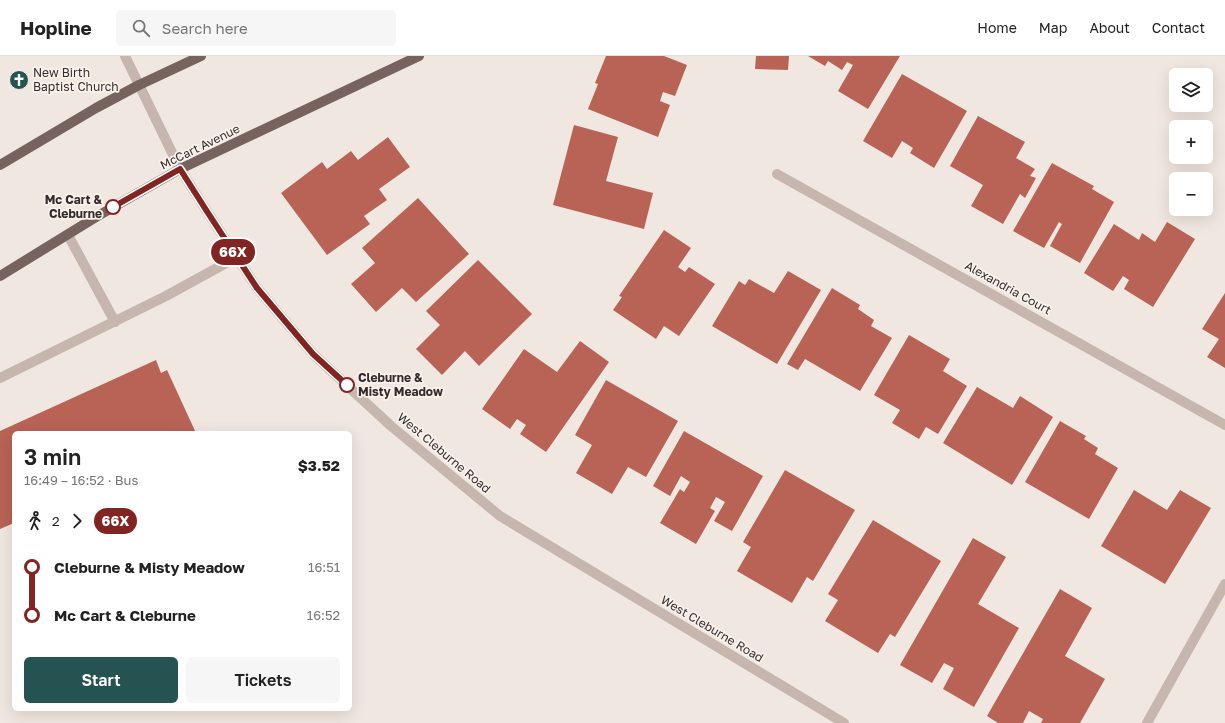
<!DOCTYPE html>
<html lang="en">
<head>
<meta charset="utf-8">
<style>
  body { margin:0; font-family:"Golos Text",sans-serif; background:#f6f6f6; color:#222; height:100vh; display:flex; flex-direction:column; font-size:15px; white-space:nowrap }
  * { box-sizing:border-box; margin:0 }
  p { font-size:13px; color:#767676 }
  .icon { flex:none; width:22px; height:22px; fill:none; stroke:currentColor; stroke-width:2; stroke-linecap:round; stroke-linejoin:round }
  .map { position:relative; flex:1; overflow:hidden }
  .side { position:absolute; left:12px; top:375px; width:340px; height:280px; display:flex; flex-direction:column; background:#fff; border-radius:6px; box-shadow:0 4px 16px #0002 }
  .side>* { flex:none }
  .badge { padding:0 8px; border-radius:13px; font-size:14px; line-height:26px }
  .controls { position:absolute; left:1169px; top:12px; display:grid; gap:8px }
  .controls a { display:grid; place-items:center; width:44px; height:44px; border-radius:6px; background:#fff; box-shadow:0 4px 16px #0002; font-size:20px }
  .map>.badge { position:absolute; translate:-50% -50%; box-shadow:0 0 0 2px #fff }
  .legs { display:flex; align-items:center; gap:6px; height:44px; padding:0 12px; font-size:13px }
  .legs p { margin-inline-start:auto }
  .summary { display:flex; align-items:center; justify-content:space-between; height:68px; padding:0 12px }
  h1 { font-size:22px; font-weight:600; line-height:30px }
  .action { display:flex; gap:8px; margin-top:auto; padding:8px 12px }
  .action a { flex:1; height:46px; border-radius:6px; background:#255351; color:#fff; font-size:16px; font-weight:600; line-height:46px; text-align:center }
  .action a+a { background:#f6f6f6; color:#222 }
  ul { padding:0 12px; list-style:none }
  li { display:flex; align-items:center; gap:14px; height:48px; font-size:15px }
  li i { display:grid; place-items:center; width:6px; height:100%; margin:0 5px; background:currentColor }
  li i::after { content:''; width:10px; height:10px; margin:-5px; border:3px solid; border-radius:50%; background:#fff }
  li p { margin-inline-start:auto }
  li:first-child i { background:linear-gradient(#0000 50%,currentColor 0) }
  li:last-child i { background:linear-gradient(currentColor 50%,#0000 0) }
  header { display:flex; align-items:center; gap:24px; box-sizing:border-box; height:56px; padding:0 20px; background:#fff; border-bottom:1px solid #e0e0e0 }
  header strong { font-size:19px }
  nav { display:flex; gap:22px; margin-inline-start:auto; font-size:14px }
  .search { width:280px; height:36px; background:#f6f6f6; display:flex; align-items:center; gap:10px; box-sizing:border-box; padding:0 14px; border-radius:6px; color:#767676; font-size:15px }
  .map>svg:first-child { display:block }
  .building { fill:#b86356 }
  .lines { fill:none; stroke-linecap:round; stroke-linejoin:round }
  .minor { stroke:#c7b6ad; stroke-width:10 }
  .major { stroke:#76635e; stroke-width:10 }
  .line-1-casing { stroke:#fff; stroke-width:9 }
  .line-1 { stroke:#822522; stroke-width:6 }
  .stop-1-dot { fill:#fff; stroke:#822522; stroke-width:2 }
  .labels { text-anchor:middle; stroke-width:3.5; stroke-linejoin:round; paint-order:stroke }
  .poi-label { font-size:12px; fill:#362d2b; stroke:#f8f1ec; text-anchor:start }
  .street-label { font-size:12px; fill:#362d2b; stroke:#f8f1ec }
  .stop-label { font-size:12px; font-weight:bold; fill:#362d2b; stroke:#f8f1ec; text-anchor:end }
</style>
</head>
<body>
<header>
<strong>Hopline</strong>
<div class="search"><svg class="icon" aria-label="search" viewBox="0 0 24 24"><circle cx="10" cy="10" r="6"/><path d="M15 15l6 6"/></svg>Search here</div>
<nav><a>Home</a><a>Map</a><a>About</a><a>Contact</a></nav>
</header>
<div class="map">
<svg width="1225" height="667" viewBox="0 0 1225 667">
  <rect width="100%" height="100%" fill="#f0e7e0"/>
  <path class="building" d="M606 0H664L687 9 675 40 663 36 660 45 670 49 658 81 588 53 598 28 595 27Z
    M756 0H789L788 14 755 13Z
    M808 0H900L868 53 838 35 853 9 847 6 842 14 828 5 825 10Z
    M902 18 967 55 934 112 910 97 913 92 902 85 892 102 863 85Z
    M978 60 1025 86 1016 102 1035 113 1030 120 1036 122 1025 142 1020 138 1003 168 971 150 983 129 950 110Z
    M574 69 618 81 606 125 653 137 644 173 553 149Z
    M388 81 410 111 379 133 387 144 364 160 370 168 327 199 281 137 322 106 327 113 351 95 358 104Z
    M1052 107 1094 130 1092 133 1114 146 1080 207 1050 190 1062 168 1059 166 1044 192 1013 175Z
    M418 142 469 198 416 246 402 232 376 256 351 228 375 207 362 192Z
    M1167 166 1195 183 1153 251 1124 233 1129 224 1123 220 1113 235 1084 217 1114 168 1139 184 1142 177 1155 186Z
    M664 174 691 192 678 211 685 216 689 211 715 228 679 280 664 270 656 283 613 254 622 241 619 240Z
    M478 204 532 258 479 310 465 295 442 319 416 293 440 269 426 255Z
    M788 215 821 234 777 308 712 270 739 225 745 229 749 223 774 237Z
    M832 232 860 249 858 253 874 264 871 270 892 282 860 335 805 303 798 314 787 308Z
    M1225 237V312L1207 301 1219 283 1202 273Z
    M909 279 950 303 943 315 967 330 938 378 926 371 919 383 892 367 900 354 874 339Z
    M580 285 609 306 546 396 520 378 526 369 517 363 510 373 482 353 524 293 557 316Z
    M156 304 161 317 167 314 196 377H14V467L0 473V375Z
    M606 324 678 365 646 421 628 411 612 438 576 417 592 389 575 379Z
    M977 331 1013 352 1020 340 1053 361 1012 429 943 387Z
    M1060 365 1086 380 1084 383 1098 392 1095 398 1118 412 1089 463 1025 426Z
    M684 375 763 420 732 475 714 465 725 446 716 441 710 452 715 455 696 488 660 467 680 433 684 436 690 426 681 420 670 440 653 430Z
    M785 414 855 454 813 525 807 521 792 547 737 515 751 491 743 486Z
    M1134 434 1167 454 1180 434 1211 452 1165 528 1101 490Z
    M873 464 941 505 895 581 890 578 878 597 825 565 838 544 828 538Z
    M973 482 1006 501 978 548 1019 572 974 651 943 633 954 612 944 607 932 627 900 609Z
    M1060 533 1092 552 1065 600 1105 623 1080 667H1041L1043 663 1029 655 1023 667H998L987 660Z"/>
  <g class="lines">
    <path class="minor" d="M125 0 180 113 208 157 257 232 313 298 391 370 500 460 844 667
      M777 118 1225 369
      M68 179 115 266
      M0 322 166 240 237 201
      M1147 667 1225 528"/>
    <path class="major" d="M0 109 96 52 139 29 201 0
      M0 220 96 161 180 113 419 0"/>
  </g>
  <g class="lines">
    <defs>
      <path id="line-1" d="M113 151 180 113 208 157 257 232 313 298 347 329"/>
    </defs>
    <use href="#line-1" class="line-1-casing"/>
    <use href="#line-1" class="line-1"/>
  </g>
  <defs>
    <symbol id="church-disc" viewBox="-11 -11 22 22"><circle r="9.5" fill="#255351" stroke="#f8f1ec"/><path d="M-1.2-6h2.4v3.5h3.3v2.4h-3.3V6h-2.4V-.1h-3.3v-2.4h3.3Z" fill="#fff"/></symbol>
  </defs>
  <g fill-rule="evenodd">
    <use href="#church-disc" x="8" y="13" width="22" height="22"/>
  </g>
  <g class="stop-1-dot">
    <circle cx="113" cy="151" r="7"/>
    <circle cx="347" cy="329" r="7"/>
  </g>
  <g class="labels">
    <g class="poi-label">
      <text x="33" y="21">New Birth<tspan x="33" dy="14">Baptist Church</tspan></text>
    </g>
    <g class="street-label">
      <text transform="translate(200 91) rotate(-26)" y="4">McCart Avenue</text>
      <text transform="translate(1008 232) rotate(29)" y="4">Alexandria Court</text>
      <text transform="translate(444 397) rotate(40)" y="4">West Cleburne Road</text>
      <text transform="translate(712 573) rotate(31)" y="4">West Cleburne Road</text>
    </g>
    <g class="stop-label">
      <text x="102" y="148">Mc Cart &amp;<tspan x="102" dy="14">Cleburne</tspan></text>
      <text x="358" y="326" text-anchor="start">Cleburne &amp;<tspan x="358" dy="14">Misty Meadow</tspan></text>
    </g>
  </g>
</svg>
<div class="controls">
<a><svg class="icon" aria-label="layers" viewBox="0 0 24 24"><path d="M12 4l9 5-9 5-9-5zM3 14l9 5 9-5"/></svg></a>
<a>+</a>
<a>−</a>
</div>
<b class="badge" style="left:233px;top:196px;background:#822522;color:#fff">66X</b>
<section class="side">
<div class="summary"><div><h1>3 min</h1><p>16:49 – 16:52 · Bus</p></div><b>$3.52</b></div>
<div class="legs"><svg class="icon" aria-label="walk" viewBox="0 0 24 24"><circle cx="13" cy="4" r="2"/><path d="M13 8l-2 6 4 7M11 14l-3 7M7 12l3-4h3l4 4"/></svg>2<svg class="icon" aria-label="forward" viewBox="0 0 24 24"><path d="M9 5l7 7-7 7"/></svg><b class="badge" style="background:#822522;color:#fff">66X</b></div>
<ul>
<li><i style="color:#822522"></i><b>Cleburne &amp; Misty Meadow</b><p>16:51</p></li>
<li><i style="color:#822522"></i><b>Mc Cart &amp; Cleburne</b><p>16:52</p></li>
</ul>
<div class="action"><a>Start</a><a>Tickets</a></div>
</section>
</div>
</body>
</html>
